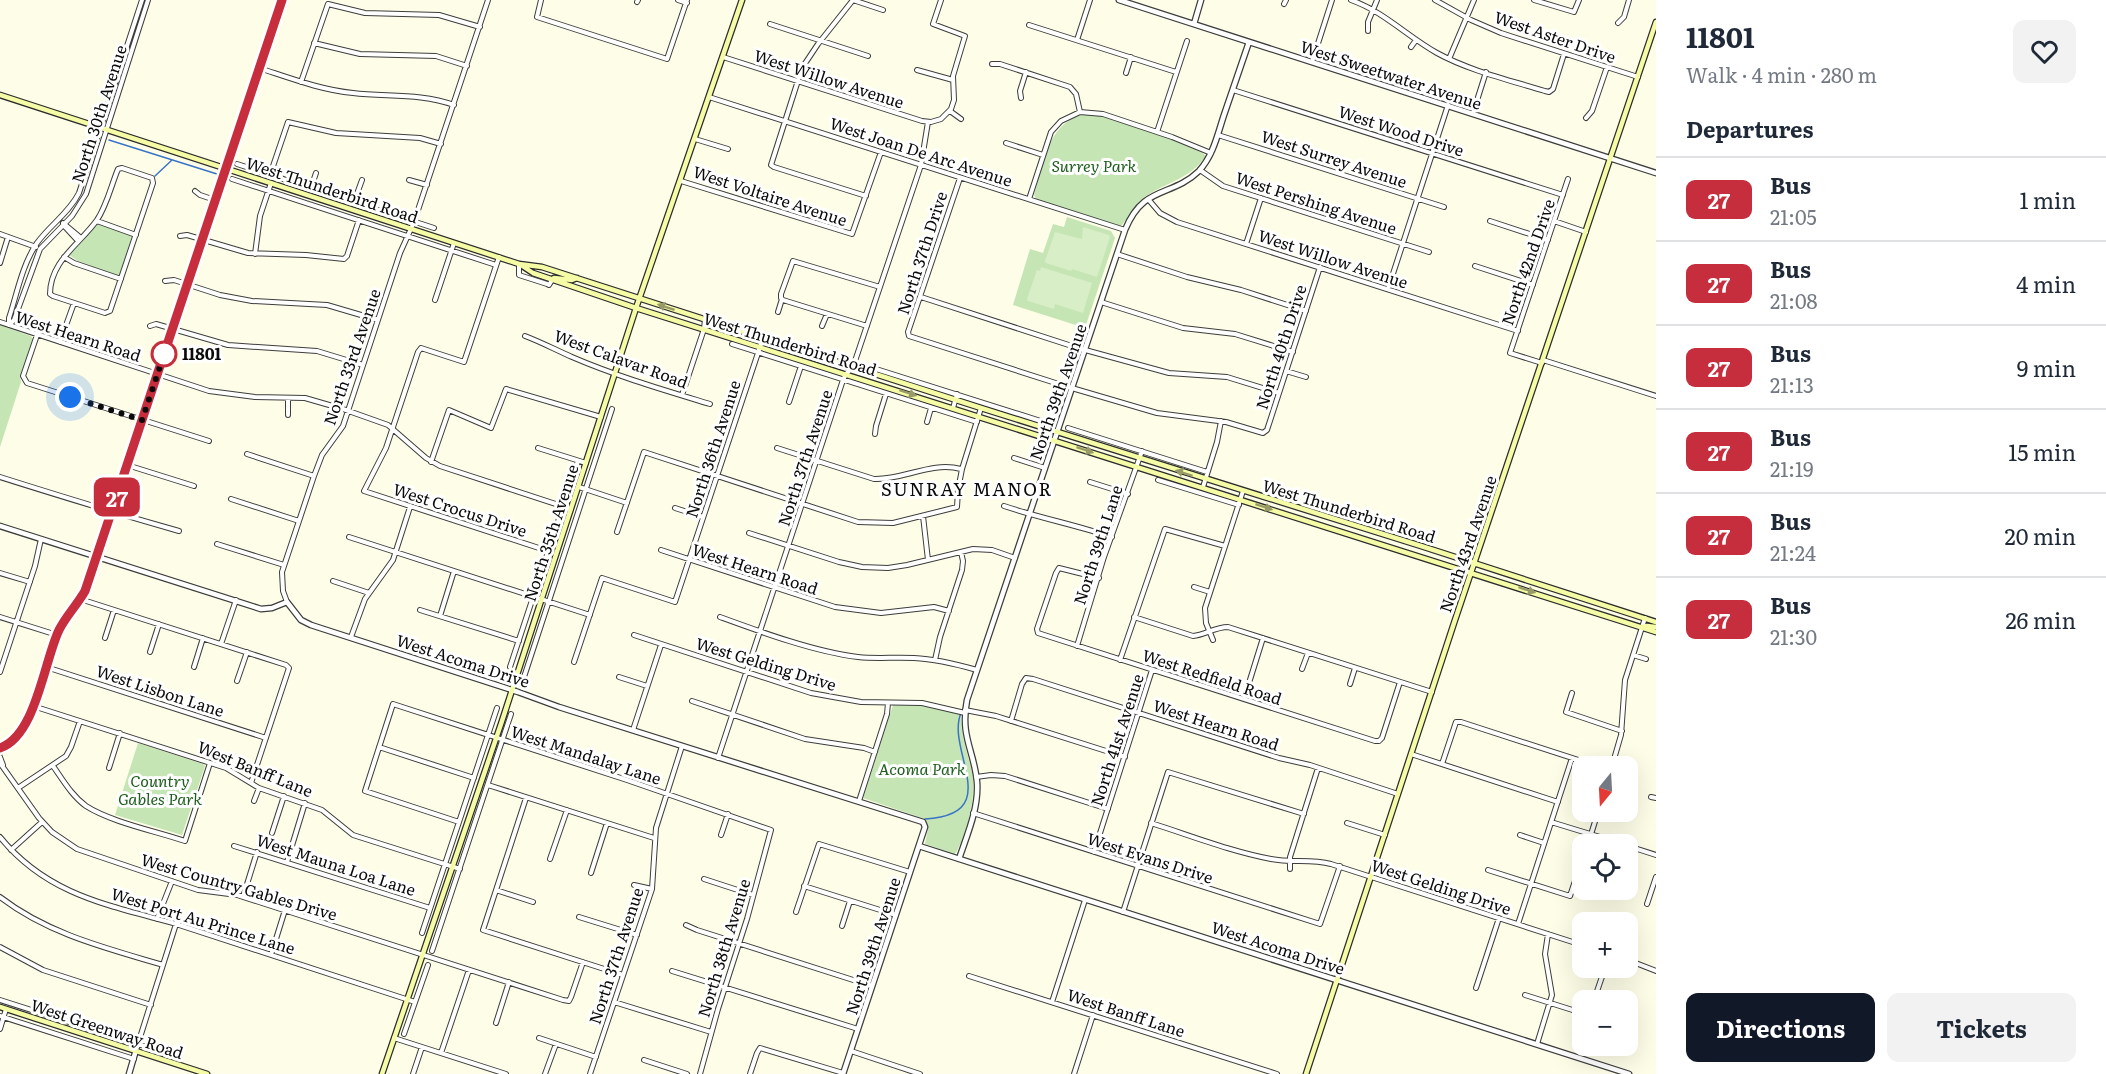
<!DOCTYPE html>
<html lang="en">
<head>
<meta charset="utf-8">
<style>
  body { margin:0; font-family:Literata,serif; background:#f2f2f3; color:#1f2937; height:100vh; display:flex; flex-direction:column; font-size:22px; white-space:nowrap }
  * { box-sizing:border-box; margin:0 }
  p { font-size:20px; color:#747a83 }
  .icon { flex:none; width:33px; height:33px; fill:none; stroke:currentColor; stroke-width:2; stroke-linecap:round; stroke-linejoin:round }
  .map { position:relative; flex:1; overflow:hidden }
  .side { display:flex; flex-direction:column; background:#fff; width:450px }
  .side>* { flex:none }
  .badge { padding:0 12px; border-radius:9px; font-size:21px; line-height:39px }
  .needle { width:39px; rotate:198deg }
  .fabs { position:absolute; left:1572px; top:756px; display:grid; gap:12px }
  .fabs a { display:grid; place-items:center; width:66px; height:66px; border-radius:12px; background:#fff; box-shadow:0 6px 24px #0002; font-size:30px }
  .you { position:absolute; width:30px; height:30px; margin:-15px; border:4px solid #fff; border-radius:50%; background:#1a73e8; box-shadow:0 0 0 9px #1a73e833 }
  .map>.badge { position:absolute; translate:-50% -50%; box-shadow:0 0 0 3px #fff }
  h2 { padding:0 30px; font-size:22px; line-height:54px }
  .round { display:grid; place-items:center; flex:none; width:63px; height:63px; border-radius:12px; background:#f2f2f3 }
  .head { display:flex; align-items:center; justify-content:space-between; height:102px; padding:0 30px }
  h1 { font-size:28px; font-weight:700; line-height:45px }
  .action { display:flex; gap:12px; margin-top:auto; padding:12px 30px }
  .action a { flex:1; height:69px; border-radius:12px; background:#111827; color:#fff; font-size:24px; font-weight:700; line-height:69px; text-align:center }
  .action a+a { background:#f2f2f3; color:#1f2937 }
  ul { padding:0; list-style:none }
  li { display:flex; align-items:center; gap:18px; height:84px; padding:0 30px; border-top:2px solid #e0e1e3 }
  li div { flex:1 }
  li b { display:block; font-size:22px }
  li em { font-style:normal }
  li .badge { min-width:66px; font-weight:700; text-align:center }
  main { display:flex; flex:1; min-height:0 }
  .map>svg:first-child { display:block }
  .green { fill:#c5e6b4 }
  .pitch { fill:#d8eec6 }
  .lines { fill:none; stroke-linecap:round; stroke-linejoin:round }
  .stream { stroke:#3974c8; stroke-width:1.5 }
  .minor-casing { stroke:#3d3d3d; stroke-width:6 }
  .tertiary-casing { stroke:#3d3d3d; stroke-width:7 }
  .secondary-casing { stroke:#2c2c2c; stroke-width:7 }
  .minor { stroke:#fff; stroke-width:4 }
  .tertiary { stroke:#fff; stroke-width:4.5 }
  .secondary { stroke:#f6fca5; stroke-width:4.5 }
  .oneway { fill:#989b67 }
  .line-casing { stroke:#fff; stroke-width:14 }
  .line { stroke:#c62d3d; stroke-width:9 }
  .walk { stroke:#0a0a0a; stroke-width:6; stroke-dasharray:0 10.8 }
  .stop-dot { fill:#fff; stroke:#c62d3d; stroke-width:3 }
  .labels { text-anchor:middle; stroke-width:6; stroke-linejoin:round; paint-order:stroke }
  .street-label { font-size:16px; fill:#0a0a0a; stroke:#fff }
  .park-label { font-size:16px; font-style:italic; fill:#1f5e1e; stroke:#fff }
  .stop-label { font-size:16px; font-weight:bold; fill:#0a0a0a; stroke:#fff; text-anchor:start }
  .neighbourhood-label { font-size:18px; letter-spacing:1.5px; fill:#0a0a0a; stroke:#fff }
</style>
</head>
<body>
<main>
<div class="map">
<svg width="1656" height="1074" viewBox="0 0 1656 1074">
  <rect width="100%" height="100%" fill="#fefee8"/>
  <path class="green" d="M1081 115C1086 115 1091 114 1095 115 1112 118 1199 146 1206 156 1190 179 1167 182 1146 196 1134 204 1130 216 1121 226L1036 199 1034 195C1043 165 1047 125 1081 115Z
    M1067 217 1111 231 1115 238 1085 328 1013 305 1030 249 1043 253 1053 224 1064 227Z
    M97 224 132 236 119 276 78 261 69 255Z
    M0 325 31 336 33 339 20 376 21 382 0 447Z
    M893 705 923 706 960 714 961 717C961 737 968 753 972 772 977 794 967 836 955 854L925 844 928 828 925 819 863 798Z
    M138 743 203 764 205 766 182 835 115 815Z"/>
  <path class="pitch" d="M1083 227 1109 235 1110 237 1097 277 1072 269 1071 271 1046 263 1045 261 1055 232 1082 239Z
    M1041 267 1092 283 1083 313 1055 304 1054 309 1028 301 1027 299 1037 270 1040 271Z"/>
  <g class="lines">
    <path class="stream" d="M109 140 217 174
      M155 176 172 160
      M925 819C1006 815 945 750 961 713"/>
    <defs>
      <path id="minor" d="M541 0 537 17 667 59 687 0
        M678 0 687 3
        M853 0 818 44 802 68 771 165 774 167 866 196
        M853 0 883 10
        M1351 0C1383 11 1408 37 1437 53 1470 71 1509 80 1545 91L1549 92 1553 89 1564 54
        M1435 0 1471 20 1501 33 1638 77
        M1534 0 1574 12 1579 0
        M637 2 638 0
        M1284 4 1286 0
        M1618 23 1624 17 1629 0
        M770 24 868 56
        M1029 25 1176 72
        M1368 31V22L1377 0
        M1077 40 1090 0
        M314 43 360 54 436 56 467 66
        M1411 47 1416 40
        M723 57 922 121 931 122 941 119 951 109 954 100 953 76 965 36 933 24 941 0
        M1449 59 1474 0
        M1312 62 1332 0
        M992 64H1000L1070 87 1076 94 1080 112
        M259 68C290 78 321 90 353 93 387 97 421 93 454 105
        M917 70 953 80
        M1126 73 1131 57
        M301 82 328 4 365 13 439 15 480 27
        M1233 90 1563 195
        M709 97 1125 230
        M1021 98 1020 91 1026 72
        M950 111 961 119
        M1473 113 1486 72
        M1586 118 1592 111 1607 67
        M1157 132 1187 41
        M1218 135 1444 207
        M695 139 728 149
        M1006 143 1043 155
        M237 164 434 228
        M122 168 152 178 153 183 110 311 105 313 53 296 50 294C50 261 80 244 97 220 107 205 111 186 118 169Z
        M1200 170 1223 186 1429 252
        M270 175 288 122 336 133 420 138 441 144
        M960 178 908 332 909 336 1065 386 1157 413 1226 422 1263 433 1267 430 1320 267
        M232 179 496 265
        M409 180 427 185
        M681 181 852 234 881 152
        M311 188 316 173
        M195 191 200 195 215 200
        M1029 199 1051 132 1061 121 1080 112 1103 114 1172 137 1211 153
        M1148 199 1160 213 1177 222 1518 331
        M354 202 362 180
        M97 221 136 235
        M1490 221 1548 240
        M1554 221 1586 232
        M63 223 81 238
        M64 224 65 227 78 241
        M0 234 36 247
        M180 236 187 235 248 253 306 255 344 259 347 256 359 220
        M1246 244 1261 198
        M255 254 260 216 271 183
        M1117 254 1187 277 1241 290 1306 311
        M64 257 74 263 121 279
        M499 257 464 362 421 348 418 352 386 448 364 491 548 551
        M0 263 8 237
        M519 264V275L547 284 549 285 552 280
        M1475 266 1533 285
        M165 281 174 280 220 295 252 301 327 305 378 320
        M1388 289 1448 105
        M921 297 1078 348 1169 373 1227 377 1279 393
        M435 300 454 243
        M1101 302 1183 328 1235 334 1293 352
        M778 312 782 299
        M0 322 209 391 255 397 305 398 343 409 388 425 426 458 440 466 571 509
        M9 325 14 320 40 249 72 216 86 194 148 0
        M9 325V318C17 294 22 265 37 243 50 225 69 213 79 193L142 0
        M150 326 156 324 228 345 317 351 363 365
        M822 326 827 314
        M867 326 783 300 781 298V294L793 261 880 287
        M37 335 23 376 27 383 209 441
        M525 336C541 342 556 350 572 357 616 376 664 390 710 404
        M60 342 74 303
        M732 344 977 422
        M1543 360 1656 396
        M1542 363 1510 353 1568 179
        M876 369 1047 423
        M1286 371 1306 377
        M682 395 704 329 705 319
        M789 402 801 366
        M953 408 957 394
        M288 415V398
        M927 422 931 408
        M1068 428 1207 472
        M875 434 876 426 886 394
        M538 448 586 463
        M777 448 874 479C904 480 931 461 961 469
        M247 454 314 476
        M1014 458 1045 468
        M431 462 449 410 491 428 506 389 601 417
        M127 465 194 486
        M0 477C60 496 119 514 179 531
        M1158 480 1239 505
        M1090 482 1128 494
        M579 487 627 503
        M1203 487 1217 442 1221 421
        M231 499 299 521
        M1004 506C1040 518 1076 525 1112 537
        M675 508 703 517
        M923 516 928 560
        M617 532 644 452 858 522 893 523 957 507 958 490 962 469 981 408
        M749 533 839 562 862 567 888 568 907 565 973 549 992 550 1015 558
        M349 537 590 615
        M217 544 284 565
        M661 550 835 607 881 613 934 607 949 611
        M0 573 30 582
        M1099 578 1059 568 1056 573 1037 629 1038 633 1375 741H1379L1382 738 1400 682
        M333 581 369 593
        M1194 587 1210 592
        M80 599 286 665 289 668 251 783
        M287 602 283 591 282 572 314 476 322 455 343 426 400 253 414 222 488 0
        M420 610 519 641
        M440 616 454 571
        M0 617 57 635
        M720 617C761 632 815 652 858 657 876 659 895 657 914 658 936 659 956 664 977 670
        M1134 617 1193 636C1205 635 1215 627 1228 627L1432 692
        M634 635 811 693 861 702 922 703 965 713
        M351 637 365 599 393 560 410 507
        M105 638 114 610
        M1213 640 1206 623 1205 608 1243 491
        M221 644 236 600
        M1077 646 1104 557 1142 451
        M150 652 159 624
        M1633 655 1646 659
        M935 660 940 637 962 570 963 561 961 552
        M1120 660 1165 529 1225 546
        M574 662 602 578 675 602 763 338
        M46 667 266 738
        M194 667 203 638
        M510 667 578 461
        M1302 669 1308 653
        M0 672 35 566 41 539
        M619 677 647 686
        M523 680 612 409
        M237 681 247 652
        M1350 684 1355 668
        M1572 693 1566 712 1622 731
        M1244 699 1263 638
        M692 701 805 739 864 748 875 752
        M33 706 226 768 259 788 322 810 353 835 460 869
        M965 710 996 716 1125 757
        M1011 721 1022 684 1026 678 1033 679 1279 758 1310 765 1398 794
        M633 730 661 645
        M379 747 474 778
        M1411 754 1558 802
        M0 757 3 765
        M718 758 843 380 846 374 853 367 921 165 928 122
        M0 763 39 818 52 832 77 849 198 890 237 895 259 902 563 1000 569 1001 571 997 583 962
        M1442 764 1456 722H1461L1597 766
        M53 766C63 780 72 796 86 806 111 822 155 831 185 841L210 763
        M1612 766 1621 735 1625 680 1645 618
        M109 768 120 733
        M976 777 991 775 1005 776 1108 809
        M488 785 654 838
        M18 788 66 756 71 747 80 721
        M1651 797 1656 798
        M526 798 483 930 623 975
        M254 801 259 788
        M859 801 887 714 888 703
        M973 813 1320 924 1340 866
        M459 822 365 791 393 704 627 780 771 830 747 919 718 1009 700 1074
        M1551 822 1623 844
        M1151 823C1189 835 1232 852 1271 859 1291 863 1311 859 1331 864L1582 945
        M1347 823 1385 835
        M272 833 284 796
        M721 835 728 814
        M1520 835 1544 843
        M0 837C47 895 108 905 176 924L415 1002
        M1588 844 1598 812
        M234 846 430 908
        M1628 846 1656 855
        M11 850 42 822
        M1094 852 1152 670
        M550 859 567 810
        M287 862 305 803
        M1290 869V857L1318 768
        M1488 870 1570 896 1582 860
        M591 873 607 823
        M704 879 753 895
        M634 885 652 889
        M804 886 896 915
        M496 890 533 902
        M0 897C48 934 106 948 163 965
        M243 897 257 852
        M1647 904 1656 877
        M796 912 819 844 910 872
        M1123 912 1168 772 1304 814
        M579 917 637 935
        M157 919 172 881
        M1518 924 1572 758
        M686 925 697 930 872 986
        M842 926 850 901
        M422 933 497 708
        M0 947 43 970 151 1005
        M432 951 511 714
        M271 955 285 910
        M1628 960 1656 971
        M672 971 858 1029
        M969 976 1277 1074
        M1476 988 1499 918
        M1525 995 1582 1013
        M0 1000 163 1052
        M1594 1000 1605 968
        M614 1002 711 1032
        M1052 1002 1085 900
        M0 1016 134 1059
        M496 1023 509 982
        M0 1029 6 1009
        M404 1034 428 965
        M394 1038 506 1074
        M539 1038 596 1057
        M1537 1044 1552 995 1545 954 1548 934
        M136 1050 176 924
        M851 1051 920 1074
        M441 1053 469 970
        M644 1060 687 1074
        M413 1074 422 1047
        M545 1074 556 1044
        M590 1074 652 889 656 828 682 746
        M750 1074 757 1053 760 1048 843 1073
        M1074 1074 1093 1015"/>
      <path id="tertiary" d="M1119 0 1656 173
        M1194 24 1201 0
        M0 526 261 609 272 608 287 602 301 620 311 625 518 692 559 707 923 822 925 827 843 1074
        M0 752C39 725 39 671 59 632 66 616 80 604 86 588L282 0
        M919 846 1629 1074
        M959 859C967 835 979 808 977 782 974 750 960 737 967 700L1125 230C1144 184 1171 198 1199 171 1214 155 1218 132 1225 112 1233 89 1241 65 1249 42
        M129 1074 136 1050"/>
      <path id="secondary" d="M0 95 519 264 542 267 981 408 1421 546 1656 622
        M521 265 533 273 636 308 1656 632
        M554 278 572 280 577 278
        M1642 627 1647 626 1656 627
        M0 1007 207 1074
        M382 1074 502 721 636 308 742 0
        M1306 1074 1455 620 1656 22"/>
    </defs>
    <use href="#minor" class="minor-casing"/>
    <use href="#tertiary" class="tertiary-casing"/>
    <use href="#secondary" class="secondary-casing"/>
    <use href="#minor" class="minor"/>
    <use href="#tertiary" class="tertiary"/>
    <use href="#secondary" class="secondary"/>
  </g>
  <defs><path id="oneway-solid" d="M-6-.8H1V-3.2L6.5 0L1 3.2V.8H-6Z" transform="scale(1.5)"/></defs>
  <g class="oneway">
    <use href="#oneway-solid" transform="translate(666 307) rotate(-162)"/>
    <use href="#oneway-solid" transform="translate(908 393) rotate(18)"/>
    <use href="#oneway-solid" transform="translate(1085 450) rotate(18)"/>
    <use href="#oneway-solid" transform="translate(1184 473) rotate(-162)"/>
    <use href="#oneway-solid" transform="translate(1264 507) rotate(18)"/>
    <use href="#oneway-solid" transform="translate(1527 590) rotate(18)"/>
  </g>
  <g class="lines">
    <defs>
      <path id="line" d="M0 748C36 736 44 661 59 630 66 616 77 605 85 591L282 0"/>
    </defs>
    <use href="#line" class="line-casing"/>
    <use href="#line" class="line"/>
    <path class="walk" d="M70 397 142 420 165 352 164 354"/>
  </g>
  <circle class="stop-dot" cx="164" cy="354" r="12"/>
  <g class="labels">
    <g class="street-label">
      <text transform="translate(1555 37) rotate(19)" y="6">West Aster Drive</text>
      <text transform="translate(1391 75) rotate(18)" y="6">West Sweetwater Avenue</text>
      <text transform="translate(829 79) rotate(18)" y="6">West Willow Avenue</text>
      <text transform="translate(99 114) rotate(-72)" y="6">North 30th Avenue</text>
      <text transform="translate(1401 131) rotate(18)" y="6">West Wood Drive</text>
      <text transform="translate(921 152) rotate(18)" y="6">West Joan De Arc Avenue</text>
      <text transform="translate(1334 159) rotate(18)" y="6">West Surrey Avenue</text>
      <text transform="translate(332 190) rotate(18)" y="6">West Thunderbird Road</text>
      <text transform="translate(770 196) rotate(18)" y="6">West Voltaire Avenue</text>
      <text transform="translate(1316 203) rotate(18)" y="6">West Pershing Avenue</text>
      <text transform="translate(922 253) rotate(-72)" y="6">North 37th Drive</text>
      <text transform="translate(1333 259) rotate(18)" y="6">West Willow Avenue</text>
      <text transform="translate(1528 262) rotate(-71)" y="6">North 42nd Drive</text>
      <text transform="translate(78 336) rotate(18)" y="6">West Hearn Road</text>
      <text transform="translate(790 344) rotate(17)" y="6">West Thunderbird Road</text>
      <text transform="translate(1281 347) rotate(-72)" y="6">North 40th Drive</text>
      <text transform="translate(352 357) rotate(-71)" y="6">North 33rd Avenue</text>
      <text transform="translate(621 359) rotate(20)" y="6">West Calavar Road</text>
      <text transform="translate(1058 392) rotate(-71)" y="6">North 39th Avenue</text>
      <text transform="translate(713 449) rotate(-72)" y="6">North 36th Avenue</text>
      <text transform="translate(805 458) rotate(-72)" y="6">North 37th Avenue</text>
      <text transform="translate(460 510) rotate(18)" y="6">West Crocus Drive</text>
      <text transform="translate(1349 511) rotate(17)" y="6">West Thunderbird Road</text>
      <text transform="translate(551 533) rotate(-72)" y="6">North 35th Avenue</text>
      <text transform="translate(1468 544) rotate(-71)" y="6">North 43rd Avenue</text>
      <text transform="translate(1098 545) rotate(-72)" y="6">North 39th Lane</text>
      <text transform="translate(755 569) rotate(18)" y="6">West Hearn Road</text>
      <text transform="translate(463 661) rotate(18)" y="6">West Acoma Drive</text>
      <text transform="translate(766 664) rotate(17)" y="6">West Gelding Drive</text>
      <text transform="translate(1212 677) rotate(18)" y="6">West Redfield Road</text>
      <text transform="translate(160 691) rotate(18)" y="6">West Lisbon Lane</text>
      <text transform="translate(1216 725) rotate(18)" y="6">West Hearn Road</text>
      <text transform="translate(1117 740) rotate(-72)" y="6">North 41st Avenue</text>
      <text transform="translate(586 755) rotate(18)" y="6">West Mandalay Lane</text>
      <text transform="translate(255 769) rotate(22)" y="6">West Banff Lane</text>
      <text transform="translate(1150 858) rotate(18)" y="6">West Evans Drive</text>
      <text transform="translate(336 865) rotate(18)" y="6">West Mauna Loa Lane</text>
      <text transform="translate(239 887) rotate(16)" y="6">West Country Gables Drive</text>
      <text transform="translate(1441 887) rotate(18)" y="6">West Gelding Drive</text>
      <text transform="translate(203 921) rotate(17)" y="6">West Port Au Prince Lane</text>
      <text transform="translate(873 946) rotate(-72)" y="6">North 39th Avenue</text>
      <text transform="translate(724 948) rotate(-73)" y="6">North 38th Avenue</text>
      <text transform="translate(1278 948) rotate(18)" y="6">West Acoma Drive</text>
      <text transform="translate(616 956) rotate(-72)" y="6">North 37th Avenue</text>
      <text transform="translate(1126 1013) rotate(18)" y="6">West Banff Lane</text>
      <text transform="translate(107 1029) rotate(18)" y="6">West Greenway Road</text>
    </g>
    <g class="park-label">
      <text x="1094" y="172">Surrey Park</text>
      <text x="922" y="775">Acoma Park</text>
      <text x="160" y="787">Country<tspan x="160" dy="18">Gables Park</tspan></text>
    </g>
    <g class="stop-label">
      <text x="182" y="360">11801</text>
    </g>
    <g class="neighbourhood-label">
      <text x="967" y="496">SUNRAY MANOR</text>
    </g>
  </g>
</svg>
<div class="fabs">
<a><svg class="needle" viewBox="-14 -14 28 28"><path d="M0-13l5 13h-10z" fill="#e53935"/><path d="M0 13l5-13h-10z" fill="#747a83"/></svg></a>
<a><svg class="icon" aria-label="locate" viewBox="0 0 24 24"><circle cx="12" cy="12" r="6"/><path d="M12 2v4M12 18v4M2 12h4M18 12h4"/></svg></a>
<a>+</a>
<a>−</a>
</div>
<div class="you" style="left:70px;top:397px"></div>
<b class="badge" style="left:117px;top:497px;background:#c62d3d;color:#fff">27</b>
</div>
<section class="side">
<div class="head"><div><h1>11801</h1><p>Walk · 4 min · 280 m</p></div><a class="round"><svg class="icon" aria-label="heart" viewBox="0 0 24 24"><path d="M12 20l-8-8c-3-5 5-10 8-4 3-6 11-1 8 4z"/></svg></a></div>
<h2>Departures</h2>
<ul>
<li><span class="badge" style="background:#c62d3d;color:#fff">27</span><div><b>Bus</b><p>21:05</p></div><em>1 min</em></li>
<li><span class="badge" style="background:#c62d3d;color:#fff">27</span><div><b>Bus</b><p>21:08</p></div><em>4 min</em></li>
<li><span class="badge" style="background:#c62d3d;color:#fff">27</span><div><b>Bus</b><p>21:13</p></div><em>9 min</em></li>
<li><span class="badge" style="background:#c62d3d;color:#fff">27</span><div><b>Bus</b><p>21:19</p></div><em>15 min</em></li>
<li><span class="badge" style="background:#c62d3d;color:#fff">27</span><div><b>Bus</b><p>21:24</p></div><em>20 min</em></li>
<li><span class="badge" style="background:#c62d3d;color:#fff">27</span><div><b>Bus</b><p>21:30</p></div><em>26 min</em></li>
</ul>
<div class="action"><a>Directions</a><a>Tickets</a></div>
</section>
</main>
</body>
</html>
